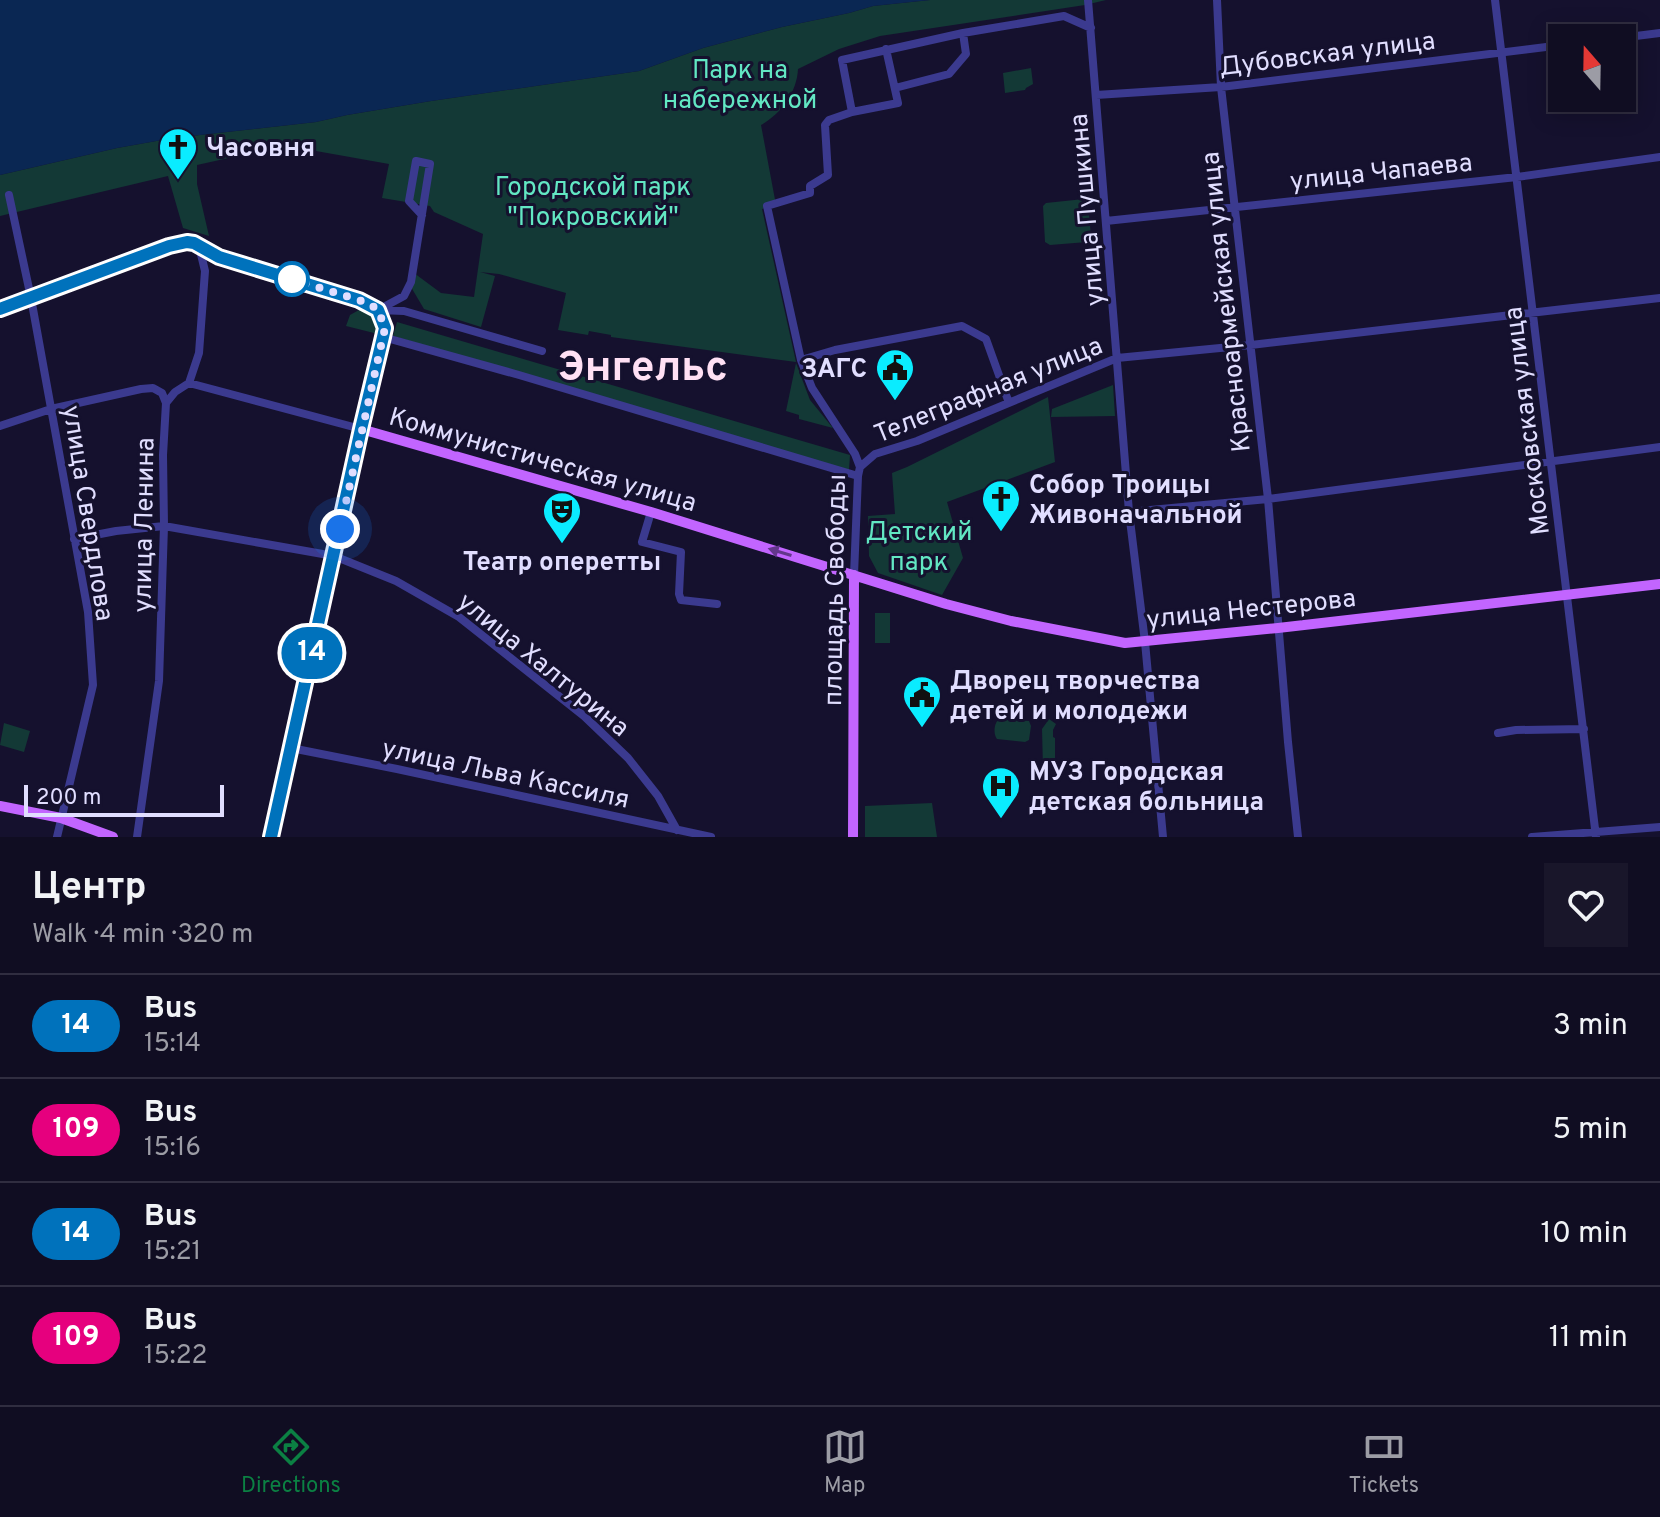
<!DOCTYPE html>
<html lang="en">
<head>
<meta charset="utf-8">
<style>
  body { margin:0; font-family:Overpass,sans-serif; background:#19162a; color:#f1f3f6; height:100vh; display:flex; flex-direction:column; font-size:30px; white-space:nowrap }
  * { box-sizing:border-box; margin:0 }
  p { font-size:26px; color:#9c9ca5 }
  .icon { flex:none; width:44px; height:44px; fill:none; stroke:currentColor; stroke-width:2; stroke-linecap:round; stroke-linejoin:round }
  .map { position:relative; height:837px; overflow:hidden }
  .panel { display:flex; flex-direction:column; background:#100d22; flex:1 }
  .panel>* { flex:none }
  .badge { padding:0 16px; border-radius:26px; font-size:28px; line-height:52px }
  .needle { width:52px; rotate:340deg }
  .buttons { position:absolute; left:1548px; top:24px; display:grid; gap:16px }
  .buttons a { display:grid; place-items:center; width:88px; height:88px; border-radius:0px; background:#100d22; box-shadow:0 4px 20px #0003,0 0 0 2px #302d40; font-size:40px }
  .scale { position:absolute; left:24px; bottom:20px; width:200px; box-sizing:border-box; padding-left:8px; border:4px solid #e1deff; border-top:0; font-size:22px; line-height:28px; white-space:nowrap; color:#e1deff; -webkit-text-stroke:6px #15112e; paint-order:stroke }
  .you { position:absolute; width:40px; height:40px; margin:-20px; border:6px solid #fff; border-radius:50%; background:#1a73e8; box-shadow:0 0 0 12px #1a73e833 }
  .map>.badge { position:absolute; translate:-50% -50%; box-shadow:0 0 0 4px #fff }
  .round { display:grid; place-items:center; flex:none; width:84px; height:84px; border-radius:0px; background:#19162a }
  .head { display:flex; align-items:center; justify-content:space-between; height:136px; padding:0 32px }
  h1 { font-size:38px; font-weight:700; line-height:60px }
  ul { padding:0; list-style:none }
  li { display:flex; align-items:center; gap:24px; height:104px; padding:0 32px; border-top:2px solid #302d40 }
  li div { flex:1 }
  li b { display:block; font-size:30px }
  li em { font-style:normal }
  li .badge { min-width:88px; font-weight:700; text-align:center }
  .tab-bar { display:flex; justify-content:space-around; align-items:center; height:112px; border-top:2px solid #302d40; background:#100d22; font-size:22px; color:#9c9ca5 }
  .tab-bar a { display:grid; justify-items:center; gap:4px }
  .tab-bar .active { color:#0b8043 }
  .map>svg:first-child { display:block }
  .green { fill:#133936 }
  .water { fill:#0a2753 }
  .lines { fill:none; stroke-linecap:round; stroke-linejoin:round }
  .minor { stroke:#3b3a8f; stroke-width:8 }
  .major { stroke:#c265ff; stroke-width:10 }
  .oneway { fill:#63378c }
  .line-casing { stroke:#fff; stroke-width:18 }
  .line { stroke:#0072bc; stroke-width:12 }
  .walk { stroke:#e1deff; stroke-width:8; stroke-dasharray:0 14.4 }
  .stop-dot { fill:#fff; stroke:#0072bc; stroke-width:4 }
  .labels { text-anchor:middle; stroke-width:6; stroke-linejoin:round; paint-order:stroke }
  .street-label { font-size:26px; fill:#e1deff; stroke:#15112e }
  .park-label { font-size:26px; fill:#62e7c3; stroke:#15112e }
  .poi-label { font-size:26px; font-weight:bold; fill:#e1deff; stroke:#15112e; text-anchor:start }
  .town-label { font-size:42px; font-weight:bold; fill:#ffe0f4; stroke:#15112e }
</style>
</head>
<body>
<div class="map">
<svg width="1660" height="837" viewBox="0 0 1660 837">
  <rect width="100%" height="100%" fill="#15112e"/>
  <path class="green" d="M930 0H1106L1085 5 880 36 839 49 798 69C797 92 781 114 761 125L776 205 762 209 796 362 611 337V335L589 331 588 335 558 330 566 293 499 274 480 272 495 276 481 327 424 309 411 287 414 273 441 293 474 297 483 234 434 212 430 206 382 198 389 164 316 151 251 153 197 165V184L209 236 183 228 168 176 0 216V175L117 148 173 138 316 122 347 115 431 101 639 71 703 48 782 27 849 13 873 6Z
    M1031 68 1033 84 1026 88 1025 90 1005 93 1003 73Z
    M1084 199 1088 202 1091 237 1087 242 1050 245 1045 242 1043 206 1046 203Z
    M359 310C373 311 376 322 378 334L346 326 350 315Z
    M397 322 850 455 849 470 393 336Z
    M796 363 810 400 833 428 799 419V415L786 411Z
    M1113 385 1115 416 1051 417 1052 409Z
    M1048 397 1055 462 947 502 963 558 942 595 878 573 869 556 868 516 895 514 892 473 907 467Z
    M875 613H890V643H875Z
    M999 719 1029 721 1031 726 1029 740 1025 742 997 739C993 734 994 723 999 719Z
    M1049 719 1056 724 1053 730V737L1055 738V769L1043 768 1042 729Z
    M4 723 30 731 24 752 0 745Z
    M932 803 937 837H865V806Z"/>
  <path class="water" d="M0 0H930L873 6 849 13 782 27 703 48 639 71 431 101 347 115 316 122 173 138 117 148 0 175Z"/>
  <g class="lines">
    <path class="minor" d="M1088 0 1129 512 1145 642 1163 837
      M1217 0 1221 87 1268 499 1288 742 1298 837
      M1495 0 1596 837
      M1620 38 1660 33
      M895 88 949 74 966 54 963 33
      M1096 95 1221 87 1562 45
      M852 112 898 103 886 49
      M9 195 31 298 88 612 93 685 57 837
      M1106 221 1517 177 1660 157
      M378 310 404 296 411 282 430 164 416 161 409 201 422 215
      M379 310 404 311 542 351
      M383 337 519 375 858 476
      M801 360 835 350 962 326 986 339 1009 403
      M189 383 199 353 205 271 199 246
      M0 426 51 409 141 389 153 388 162 393 166 403 175 392 189 383 361 429
      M860 467 875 454 917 441 1117 358 1251 345 1660 298
      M651 512 642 542 681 552 679 594 681 600 717 604
      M1129 512 1268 499 1660 447
      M74 539 116 531 164 526 334 556 396 581 459 617 584 716 628 758 658 796 677 830
      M854 575 858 476 860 467 855 454 812 388 801 360 767 206 810 193V186L828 175 825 125 829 120 852 112 842 60 963 33 1064 16 1091 28
      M1498 733 1516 730 1584 729
      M291 748 397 769 711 837
      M137 837 159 681 164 526 163 455 166 403
      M1532 837 1660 827"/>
    <path class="major" d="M0 309 169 246 187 242 194 243 219 257 359 300 378 310 385 328 383 337 361 429 271 837
      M361 429 651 512 946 604 1011 621 1125 643 1278 628 1660 584
      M0 806 61 818 113 837
      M853 837 854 575"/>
  </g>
  <defs><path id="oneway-solid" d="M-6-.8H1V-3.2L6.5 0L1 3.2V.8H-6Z" transform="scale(2)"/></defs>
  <use class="oneway" href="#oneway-solid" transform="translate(780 552) rotate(-163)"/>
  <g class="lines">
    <defs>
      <path id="line" d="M0 309 169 246 187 242 194 243 219 257 359 300 378 310 385 328 383 337 361 429 271 837"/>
    </defs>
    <use href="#line" class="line-casing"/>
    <use href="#line" class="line"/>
    <path class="walk" d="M292 279 368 303 378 310 385 328 340 529"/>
  </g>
  <defs>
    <symbol id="church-pin" viewBox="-11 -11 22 30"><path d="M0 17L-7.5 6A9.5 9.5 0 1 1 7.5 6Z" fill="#0aecff" stroke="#15112e"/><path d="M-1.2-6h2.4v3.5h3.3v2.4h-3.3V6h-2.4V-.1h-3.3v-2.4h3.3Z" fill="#111"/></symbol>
    <symbol id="civic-pin" viewBox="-11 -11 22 30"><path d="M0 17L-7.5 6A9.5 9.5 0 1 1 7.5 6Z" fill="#0aecff" stroke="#15112e"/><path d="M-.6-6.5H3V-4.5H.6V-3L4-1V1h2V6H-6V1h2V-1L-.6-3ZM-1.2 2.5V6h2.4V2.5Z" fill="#111"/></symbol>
    <symbol id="theatre-pin" viewBox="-11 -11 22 30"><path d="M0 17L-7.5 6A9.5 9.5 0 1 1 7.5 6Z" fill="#0aecff" stroke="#15112e"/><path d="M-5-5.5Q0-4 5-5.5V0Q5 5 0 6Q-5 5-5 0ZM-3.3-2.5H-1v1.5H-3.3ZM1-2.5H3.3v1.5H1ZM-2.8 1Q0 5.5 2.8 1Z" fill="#111"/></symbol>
    <symbol id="hospital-pin" viewBox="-11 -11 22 30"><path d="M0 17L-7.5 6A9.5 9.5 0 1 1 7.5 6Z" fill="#0aecff" stroke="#15112e"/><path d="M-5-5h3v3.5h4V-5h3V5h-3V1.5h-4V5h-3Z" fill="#111"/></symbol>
  </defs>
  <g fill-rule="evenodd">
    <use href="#church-pin" x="156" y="125" width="44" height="60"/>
    <use href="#civic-pin" x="873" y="346" width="44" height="60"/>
    <use href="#church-pin" x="979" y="477" width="44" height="60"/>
    <use href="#theatre-pin" x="540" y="489" width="44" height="60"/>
    <use href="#civic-pin" x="900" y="673" width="44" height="60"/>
    <use href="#hospital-pin" x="979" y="764" width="44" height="60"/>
  </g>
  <circle class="stop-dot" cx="292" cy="279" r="16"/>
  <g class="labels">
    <g class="street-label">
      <text transform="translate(1327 53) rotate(-7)" y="9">Дубовская улица</text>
      <text transform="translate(1381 171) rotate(-6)" y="9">улица Чапаева</text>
      <text transform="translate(1086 210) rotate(-95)" y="9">улица Пушкина</text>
      <text transform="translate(1225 302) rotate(-96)" y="9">Красноармейская улица</text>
      <text transform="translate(988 389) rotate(-22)" y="9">Телеграфная улица</text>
      <text transform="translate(1526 421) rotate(-97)" y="9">Московская улица</text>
      <text transform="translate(543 459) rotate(16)" y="9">Коммунистическая улица</text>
      <text transform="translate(89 513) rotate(81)" y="9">улица Свердлова</text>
      <text transform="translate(143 525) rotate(-89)" y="9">улица Ленина</text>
      <text transform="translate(834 590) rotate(-89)" y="9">площадь Свободы</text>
      <text transform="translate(1251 608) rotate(-6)" y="9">улица Нестерова</text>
      <text transform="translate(544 664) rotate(39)" y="9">улица Халтурина</text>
      <text transform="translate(506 773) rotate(12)" y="9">улица Льва Кассиля</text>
    </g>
    <g class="park-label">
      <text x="740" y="78">Парк на<tspan x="740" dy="30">набережной</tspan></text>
      <text x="593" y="195">Городской парк<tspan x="593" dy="30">"Покровский"</tspan></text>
      <text x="919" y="540">Детский<tspan x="919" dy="30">парк</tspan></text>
    </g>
    <g class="poi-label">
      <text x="206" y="156">Часовня</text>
      <text x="867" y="377" text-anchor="end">ЗАГС</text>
      <text x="1029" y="493">Собор Троицы<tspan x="1029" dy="30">Живоначальной</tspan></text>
      <text x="562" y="570" text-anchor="middle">Театр оперетты</text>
      <text x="950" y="689">Дворец творчества<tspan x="950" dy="30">детей и молодежи</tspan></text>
      <text x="1029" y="780">МУЗ Городская<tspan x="1029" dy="30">детская больница</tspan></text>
    </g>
    <g class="town-label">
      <text x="643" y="380">Энгельс</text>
    </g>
  </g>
</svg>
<div class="buttons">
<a><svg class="needle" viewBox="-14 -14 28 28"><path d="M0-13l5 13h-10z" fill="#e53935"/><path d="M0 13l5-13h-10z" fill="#9c9ca5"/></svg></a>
</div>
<div class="scale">200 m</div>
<div class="you" style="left:340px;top:529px"></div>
<b class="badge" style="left:312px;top:653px;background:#0072bc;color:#fff">14</b>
</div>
<section class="panel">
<div class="head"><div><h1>Центр</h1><p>Walk · 4 min · 320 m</p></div><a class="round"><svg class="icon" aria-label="heart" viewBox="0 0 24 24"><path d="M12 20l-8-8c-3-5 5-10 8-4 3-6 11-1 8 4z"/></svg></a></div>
<ul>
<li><span class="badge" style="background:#0072bc;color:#fff">14</span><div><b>Bus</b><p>15:14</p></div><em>3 min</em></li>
<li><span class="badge" style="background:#e6007e;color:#fff">109</span><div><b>Bus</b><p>15:16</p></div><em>5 min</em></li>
<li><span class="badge" style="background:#0072bc;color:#fff">14</span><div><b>Bus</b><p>15:21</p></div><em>10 min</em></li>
<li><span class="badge" style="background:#e6007e;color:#fff">109</span><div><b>Bus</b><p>15:22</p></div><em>11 min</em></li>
</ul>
</section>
<nav class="tab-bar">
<a class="active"><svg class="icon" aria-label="directions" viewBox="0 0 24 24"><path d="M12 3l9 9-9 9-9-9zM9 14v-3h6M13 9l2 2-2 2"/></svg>Directions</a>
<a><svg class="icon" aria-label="map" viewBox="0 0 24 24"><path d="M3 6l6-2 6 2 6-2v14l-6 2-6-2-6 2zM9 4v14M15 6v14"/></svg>Map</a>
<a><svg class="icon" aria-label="tickets" viewBox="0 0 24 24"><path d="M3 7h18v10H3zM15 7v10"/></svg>Tickets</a>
</nav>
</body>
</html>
